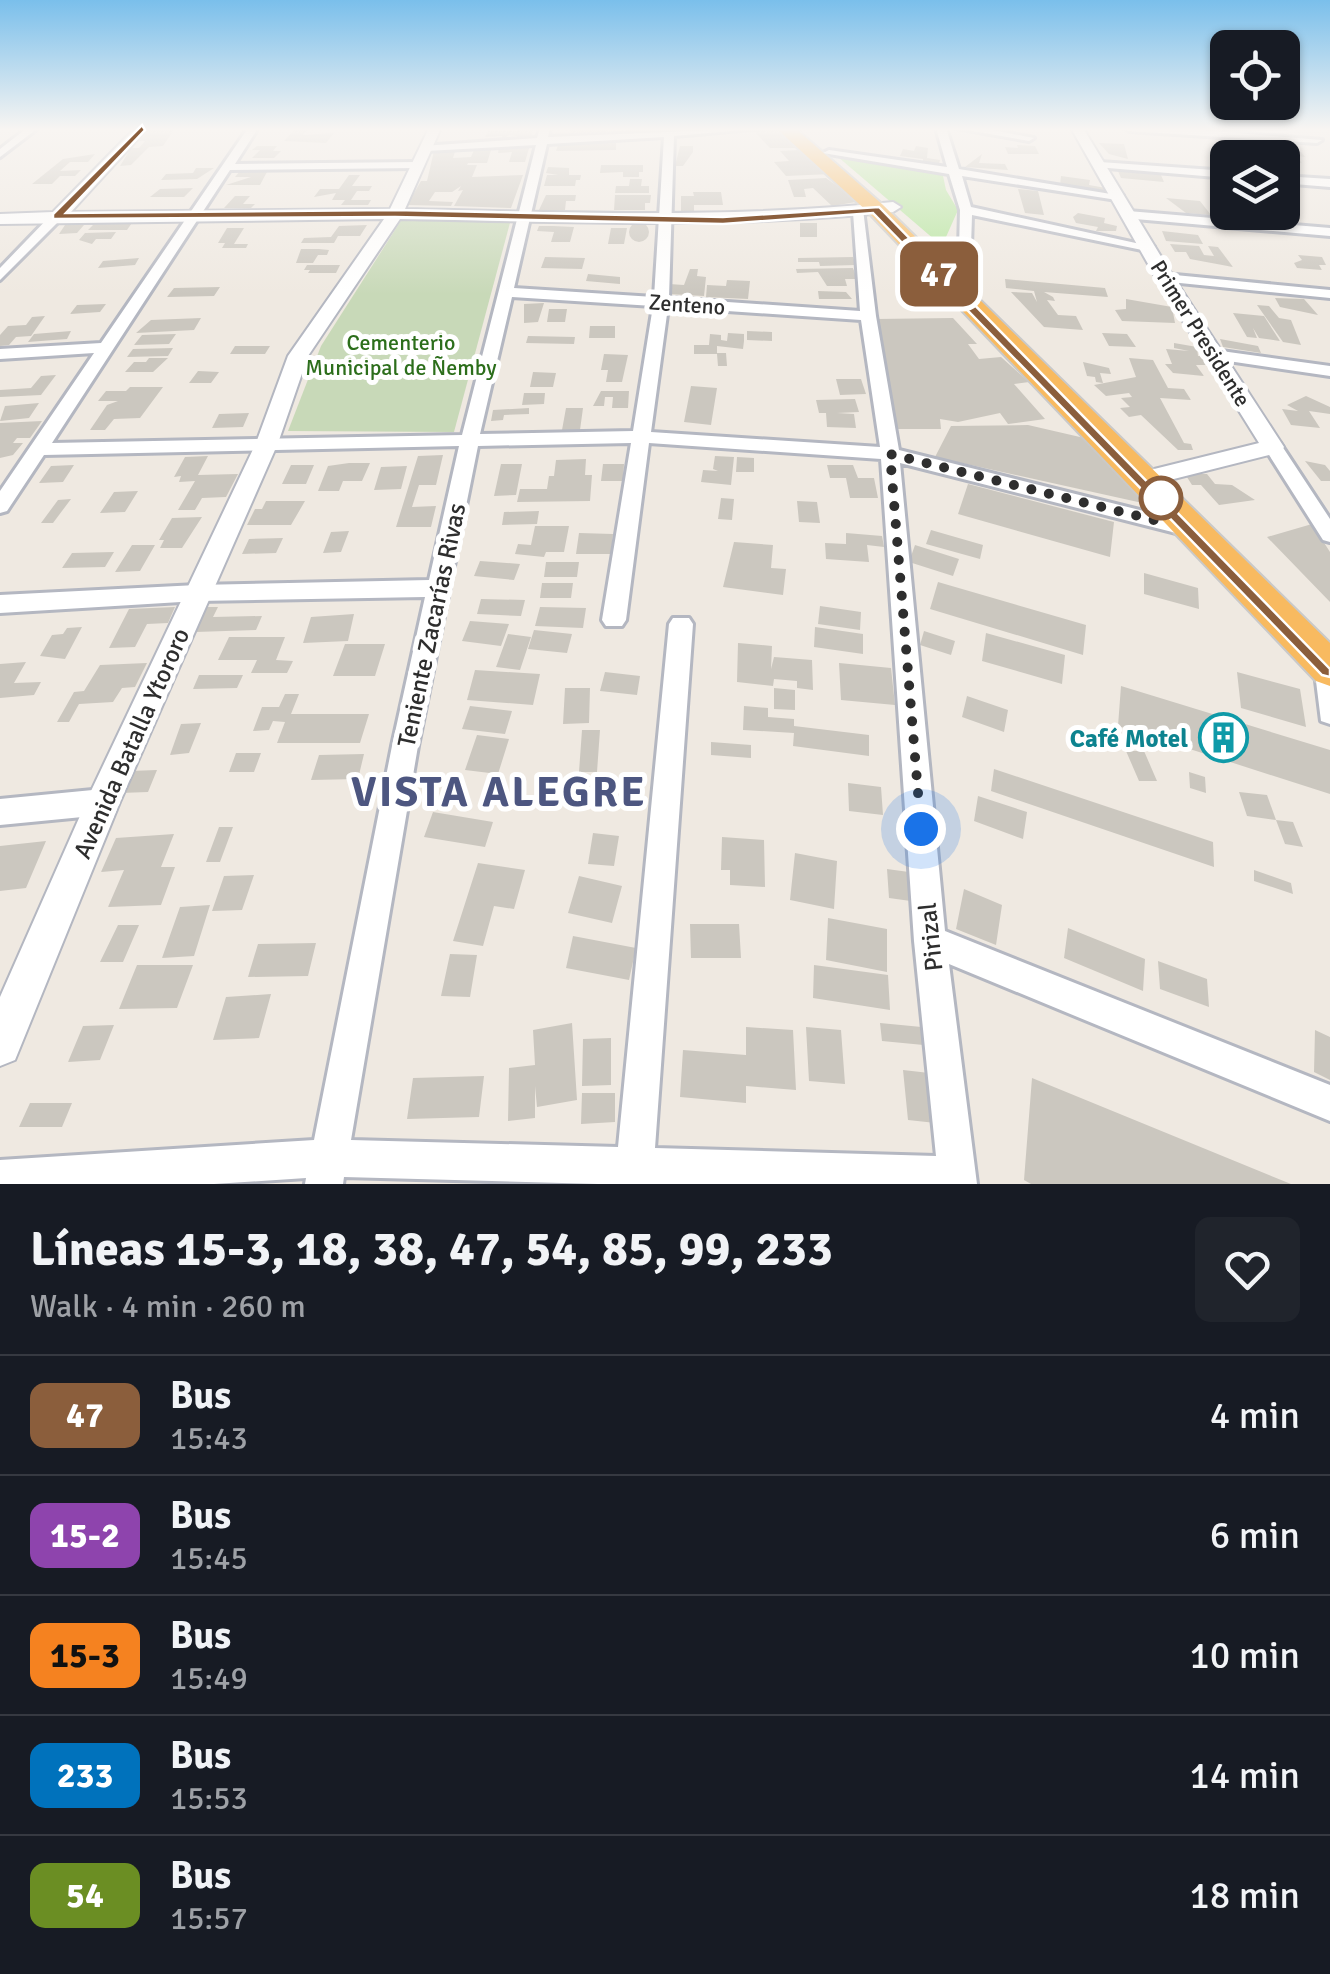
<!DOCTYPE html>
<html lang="en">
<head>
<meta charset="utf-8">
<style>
  body { margin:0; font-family:Signika,sans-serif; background:#20242c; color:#f1f3f6; height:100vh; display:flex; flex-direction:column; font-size:38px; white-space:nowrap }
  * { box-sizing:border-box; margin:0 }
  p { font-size:32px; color:#9ea1a6 }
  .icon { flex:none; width:55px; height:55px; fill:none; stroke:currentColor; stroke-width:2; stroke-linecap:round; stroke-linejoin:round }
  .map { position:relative; height:1184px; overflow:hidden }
  .panel { display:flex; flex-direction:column; background:#171b24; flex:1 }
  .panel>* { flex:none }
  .badge { padding:0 20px; border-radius:15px; font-size:35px; line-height:65px }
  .fabs { position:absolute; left:1210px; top:30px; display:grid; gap:20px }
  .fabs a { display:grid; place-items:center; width:90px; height:90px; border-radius:15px; background:#171b24; box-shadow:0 2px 8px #0004; font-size:50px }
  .you { position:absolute; width:50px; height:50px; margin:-25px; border:8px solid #fff; border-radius:50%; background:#1a73e8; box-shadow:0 0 0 15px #1a73e833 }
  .map>.badge { position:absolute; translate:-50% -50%; box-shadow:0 0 0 5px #fff }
  .round { display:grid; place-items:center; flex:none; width:105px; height:105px; border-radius:15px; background:#20242c }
  .overview { display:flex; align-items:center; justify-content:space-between; height:170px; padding:0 30px }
  h1 { font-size:48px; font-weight:800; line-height:75px }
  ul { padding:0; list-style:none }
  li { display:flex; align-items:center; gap:30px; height:120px; padding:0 30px; border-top:2px solid #363941 }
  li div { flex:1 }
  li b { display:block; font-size:38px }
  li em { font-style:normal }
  li .badge { min-width:110px; font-weight:700; text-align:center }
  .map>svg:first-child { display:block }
  .green { fill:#b6e59e }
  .cemetery { fill:#c8d9b8 }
  .building { fill:#cbc7bf }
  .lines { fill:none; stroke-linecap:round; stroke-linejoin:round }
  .minor-casing { stroke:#b4b7c1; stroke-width:6 }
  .tertiary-casing { stroke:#b4b7c1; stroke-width:4 }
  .trunk-casing { stroke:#c9c9c9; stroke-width:4 }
  .minor { fill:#fff; fill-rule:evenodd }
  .tertiary { fill:#fff; fill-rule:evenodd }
  .trunk { fill:#f8ba60; fill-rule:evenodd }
  .line { fill:#8b5e3c; stroke:#fff; stroke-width:2.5 }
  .walk { stroke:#2e2e2e; stroke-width:10; stroke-dasharray:0 18 }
  .stop-dot { fill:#fff; stroke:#8b5e3c; stroke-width:5 }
  .labels { text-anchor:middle; stroke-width:10; stroke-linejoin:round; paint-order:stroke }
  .far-street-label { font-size:22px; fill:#2e2e2e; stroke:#fff }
  .far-park-label { font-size:22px; fill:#2c6e1b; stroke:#fff }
  .street-label { font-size:25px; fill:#2e2e2e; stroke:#fff }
  .culture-label { font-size:25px; font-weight:bold; fill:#0d838f; stroke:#fff; text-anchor:end }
  .near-district-label { font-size:42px; font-weight:bold; letter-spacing:2.5px; fill:#4d5680; stroke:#fff }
</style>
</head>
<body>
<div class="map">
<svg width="1330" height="1184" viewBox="0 0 1330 1184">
  <rect width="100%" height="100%" fill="#efe9e1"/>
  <path class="green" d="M837 156 942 171 946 190 958 210 942 246Z"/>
  <path class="cemetery" d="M402 219H511L454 432 288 431 321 346Z"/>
  <path class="building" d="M151 128H175L163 146 149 147 131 165 120 166 131 148H139L145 141H139Z
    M296 128H309L303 135 334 133 326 143 284 141Z
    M518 128H533L531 138 509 135 501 140 502 136 485 137 488 131H517Z
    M571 128H607L606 133 570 135Z
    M752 129H780L798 148H770Z
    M587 143H616V150L556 151 558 145Z
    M1099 143 1124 144 1128 159 1109 154Z
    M530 145 525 162H509L512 152 498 153 499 147Z
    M1017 145 1035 146 1039 154H1008L1005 147 1018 148Z
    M1259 145 1301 152 1305 157 1297 156 1302 163 1282 161V158L1265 154Z
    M257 146H277L273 151H281L274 158H252L260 150H252Z
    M680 146H693V152L683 166H675Z
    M916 146 928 148 927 158 940 160 939 164 925 162 923 166V159L900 156 903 149 914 151Z
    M456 148 453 158 471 157 474 150H491L487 163H468L467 165H477L472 177 523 175 511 208 454 206 463 190 458 191 461 186 452 192H435L429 201 453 202 451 206 407 205 421 181H427L434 151Z
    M799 150 817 167 831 174 786 176 774 162 789 161 780 151Z
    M95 154 88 162H70L60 171 81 170 75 176H60L52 184H32L63 159Z
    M982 154 979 163 1005 164 1008 170 965 167Z
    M601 165H643V172H639V177H623V172L600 173Z
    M548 167 569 168V175H581L580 180H576L575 186H544L547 175H558L546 173Z
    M196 168H214L197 179 161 180 166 174 193 173Z
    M268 170 260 185H226L251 177H235L240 171Z
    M1118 171 1161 175 1164 182 1121 178Z
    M349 175H360L352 186H372L369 191H357L351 200H371L368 205H341L345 200H332L336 193 314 197 320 189H339Z
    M1061 176 1090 180 1089 185 1106 188 1105 193 1060 186Z
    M826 178 851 196 856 202 832 206 813 188 804 189 806 197H794L788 180Z
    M630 179H642L641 186H649V193H615L616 186H629Z
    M193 188 184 197H150L160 189Z
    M1018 189 1038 191 1044 215 1025 213Z
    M693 192H721L723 205H694V212H681V196H694Z
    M546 195H576L575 201H566L565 210H539Z
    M615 195H651L650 203H645V210H614Z
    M235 196H250L243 204H255L251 208H224Z
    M1166 198 1200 201 1211 215 1186 213Z
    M1078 213 1105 218 1104 223 1117 226 1116 231H1096L1098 227 1076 223 1073 217Z
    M134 220 127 230H88L93 225H84L77 233 59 234 67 222Z
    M629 232a10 10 0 1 1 20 0a10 10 0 1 1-20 0Z
    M800 223H817V237H800Z
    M367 225 360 236H338L334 243H301L304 238 331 237 339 226Z
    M539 226H553L574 227 570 242H551L554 232 537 231Z
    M227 228H244L234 244H248L246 248H222L225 243H218Z
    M611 228H627L624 244H608Z
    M1162 231 1198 235 1203 244 1166 241Z
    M116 232 111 239H96L92 244 79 240 85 233Z
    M1170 244 1199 246 1204 255 1214 256 1208 246 1218 247 1233 267 1190 259 1186 252H1175Z
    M301 249H319L329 250 327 255H318L313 263H296Z
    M1298 255 1322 257 1326 265H1319L1322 270 1297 268 1294 263 1302 260Z
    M545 257 585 258 582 269 541 268Z
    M853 257 856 265 820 266 819 262H798V258Z
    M139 258 135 265 98 268 103 261Z
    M307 265H340L336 273H308L310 270H304Z
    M853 268 857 279H845L847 286H827L818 272 797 273 796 269Z
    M690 269H698L697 276 706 277 704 296 668 294 669 284 684 285Z
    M588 274 620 277V284L586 281Z
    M1005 279 1105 288 1108 297 1044 292 1053 297 1055 301 1047 300 1058 315 1076 316 1083 330 1044 327 1011 292 1032 293 1037 302 1034 291 1006 288Z
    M727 280 750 281 748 299 706 297 707 285 726 286Z
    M220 287 214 296 167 297 174 288Z
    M818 291 846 292 852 299H819Z
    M1275 298 1304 299 1318 315 1280 307Z
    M1126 299 1172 307 1175 323 1122 321 1115 310 1126 309Z
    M544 303 538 322 524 323V304Z
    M106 304 100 312 70 314 77 305Z
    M1257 305 1269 306 1279 318 1291 320 1301 345 1283 342Z
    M549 309H567L565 322H547Z
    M1233 313 1264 316 1280 341 1259 338 1253 328 1257 338 1247 337Z
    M45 316 31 336 16 337 9 345 0 346V335L8 326 26 325 32 317Z
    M201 318 194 330 136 333 151 320Z
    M953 318 977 344H968L979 359 1001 357 1029 382 1014 384 1045 419 1008 424 1000 413 958 422 940 419 941 429H891L876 319Z
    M590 326H615V338H589Z
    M71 331 67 339 28 342 34 334Z
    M747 331 772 332V341L747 340Z
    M728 333 744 334V341L743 349 717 346V353H726L727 366H718L717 354H694V345H709L710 334 721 335V340L727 341Z
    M1102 333 1127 334 1136 347 1109 346Z
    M176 334 169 344 134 345 142 335Z
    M528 336 575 337 574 344 526 343Z
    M1220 339 1258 346 1261 353 1223 347Z
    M1174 343 1197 347 1198 356H1205L1212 365H1196L1204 376 1173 373 1165 364H1172L1166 349 1189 351 1174 348Z
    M235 346H270L265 354H230Z
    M173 348 168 356 127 357 133 349Z
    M604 354 628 355 622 382H606L608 370H601Z
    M149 358H168L153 372H125L134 362H146Z
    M1129 358 1153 360 1168 388 1184 389 1191 400 1160 398 1184 443 1191 444 1193 450H1178L1141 415 1129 417 1120 408 1130 407 1121 398 1132 397 1129 393 1106 396 1094 385 1136 377Z
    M1083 362 1109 368 1111 374 1100 373 1103 383 1096 382 1095 377 1087 376Z
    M198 371 219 372 211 383H189Z
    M533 372 556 373 553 387H530Z
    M56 375 41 395 0 397V390L31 388 41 376Z
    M836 379H861L866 394 840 395Z
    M691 386 717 388 711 425 684 422Z
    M130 387H163L140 418 114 419 105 430H90L107 405 118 401H98L106 391H126Z
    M601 391H629L628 408H612L613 397H605L604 406H593Z
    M524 393H545L544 404 522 405Z
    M1306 396 1330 407V414L1309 411 1320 428 1291 425 1282 409 1298 411 1287 405Z
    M855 399 859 412 837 413 854 414 856 428 827 427 826 413H819L816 400Z
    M39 403 29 418 0 421 5 406Z
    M529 408V414L504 415 503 420 491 421 493 410Z
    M566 408H583L580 430H562Z
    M249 413 243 427 212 428 219 414Z
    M42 421 30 438H17L13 443H23L13 455 0 458V423Z
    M1028 425 1093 440 1156 506 935 457 951 426Z
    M443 455 436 485H419L412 507 436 506 431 527H396L418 456Z
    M208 456 198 475 238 474 226 497 202 498 195 510H178L195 481 179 482 181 476 174 477 185 457Z
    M715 456 734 457 731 485 701 482 703 470 718 471 713 469Z
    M737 457 754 458V472H736Z
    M586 459 585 475H592L590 501 517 502 520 489H547L549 476H554L556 460Z
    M1305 461 1325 465 1330 471V481H1321Z
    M349 463H370L362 481H343L339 491H318L328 466Z
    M501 464H522L516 495 494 496Z
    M603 464H624L623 481H601Z
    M74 465 63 482 39 483 51 466Z
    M291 465H314L306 484H282Z
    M827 465H853L858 478H874L878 498H850L846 478H830Z
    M407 466 401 489 374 490 381 467Z
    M1185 474H1207L1215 484 1232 485 1255 500 1219 505 1201 485H1192Z
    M968 484 1114 522 1110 557 958 514Z
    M138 491 125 512 100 513 114 492Z
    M721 498 734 499 732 520 718 519Z
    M71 499 53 523H41L58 500Z
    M266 501H305L291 525H247L255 509H262Z
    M797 501 817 502 820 523 799 522Z
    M539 511 537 524 502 525 504 512Z
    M202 517 182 548H160L164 540H159L172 518Z
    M1312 524 1330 552V602L1267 537Z
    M535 526H569L564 552H546L544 557 515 554 518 544 531 545Z
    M931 530 983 545 980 559 926 544Z
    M349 531 341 552 323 553 331 532Z
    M579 533 613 534 611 554H576Z
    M846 533 882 536 884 547 867 545 869 562 826 559 825 543 846 544Z
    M283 538 276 553 242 554 249 539Z
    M734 542 773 545 771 568 786 569 783 595 723 587Z
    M132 545H155L140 571 115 572Z
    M915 545 959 559 953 576 909 562Z
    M114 552 105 567 62 568 72 553Z
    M480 561 520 564 514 580 474 576Z
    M546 562H579L577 577H544Z
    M1144 573 1198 588 1199 609 1144 594Z
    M938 582 1086 625 1083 655 930 609Z
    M542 583H573L571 598H540Z
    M481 599 525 600 521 616 477 614Z
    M820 606 861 612 860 630 818 624Z
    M175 607 168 623 147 624 135 647 109 648 129 609Z
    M206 607H218L213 617 262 616 256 630 195 632Z
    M540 607 586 608 583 628 535 626Z
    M354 614 348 641 303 643 311 617Z
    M470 621 509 624 501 646 462 641Z
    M82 627 65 659 40 656 52 635 63 634 67 628Z
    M815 627 863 634V654L814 647Z
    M534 630 572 634 567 653 528 649Z
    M924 631 955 641 951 655 920 645Z
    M986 633 1065 655 1062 684 982 661Z
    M508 634 531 637 520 670 496 667Z
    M229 637H285L276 660 293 661 287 673H251L257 660H218Z
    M738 643 772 646 771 669 774 657 812 660 813 690 797 688V681L774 679 773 686 737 682Z
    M345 644H385L375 676H333Z
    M26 662 14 683 41 682 34 695 0 698V664Z
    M147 663 135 687 122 688 113 702 79 704 69 722H57L74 692 84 691 100 665Z
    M839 663 891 668 895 705 841 700Z
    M475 670 540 674 533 705 467 700Z
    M605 672 640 676 637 695 600 691Z
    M1237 672 1300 689 1306 727 1241 708Z
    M199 675H243L237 688 193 689Z
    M1121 686 1330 750V794L1118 726Z
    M565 688H590L589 723 563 724Z
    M774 688 795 690V710L774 709Z
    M285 694H299L291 714H369L360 743H277L285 722 273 721 269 730 253 731 262 707H279Z
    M967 696 1008 710 1004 732 962 717Z
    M470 706 512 711 505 734 462 729Z
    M744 706 768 708V717L794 719V726L869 735V756L793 746 794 733 743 730Z
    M201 723 189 753 170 755 181 724Z
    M582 730H600L597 772H579Z
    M477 735 509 739 498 774 465 770Z
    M711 742 751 745V758L711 755Z
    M1126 751H1144L1157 781H1139Z
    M236 753H261L254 772H229Z
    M364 754 358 779 311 780 319 755Z
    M994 769 1213 842 1214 867 991 791Z
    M157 770 148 792 120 793 130 771Z
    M1189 772 1205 777 1206 793 1190 788Z
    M848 783 881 787 883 815 849 811Z
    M1239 792 1267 795 1276 820 1247 816Z
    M978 796 1027 812 1023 839 974 821Z
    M433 812 493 822 485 847 424 837Z
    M1276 820 1293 822 1303 847 1285 844Z
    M219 827H233L220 862H206Z
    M593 833 619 836 614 866 588 864Z
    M174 834 161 867H175L161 905 108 907 124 870 101 872 116 838Z
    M722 837 764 840 765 887 730 885V870H721Z
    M46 841 26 888 0 891V846Z
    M795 853 837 861 834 909 790 900Z
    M478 863 525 870 514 909 494 906 483 946 453 941Z
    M887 869 916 873 918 902 889 898Z
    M1254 870 1291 883 1293 894 1254 881Z
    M254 875 242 910 212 911 224 876Z
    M579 876 622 886 612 923 568 913Z
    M964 889 1002 905 996 945 956 929Z
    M210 905 194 956 162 958 180 907Z
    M828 918 887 929V972L826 960Z
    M690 924H739L741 958H691Z
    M118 925H139L123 962H100Z
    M1068 928 1145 959 1143 991 1064 958Z
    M573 936 636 948 629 980 566 968Z
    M316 943 308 976 248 977 258 944Z
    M450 954 477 955 470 997 441 996Z
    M1158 961 1207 979 1209 1007 1160 989Z
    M137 965H193L177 1008 119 1009Z
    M814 965 888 975 890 1010 813 998Z
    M271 994 259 1038 213 1040 226 997Z
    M572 1023 577 1100 537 1107 535 1086V1118L508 1121 509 1068 535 1065 533 1030Z
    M880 1023 932 1028 934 1046 882 1041Z
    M114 1025 100 1060 68 1062 83 1026Z
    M746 1027 793 1030 796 1090 746 1086V1103L680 1097 683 1050 746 1055Z
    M806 1027 841 1030 845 1084 809 1081Z
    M1315 1030 1330 1037V1080L1314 1072Z
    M611 1038V1085L582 1086 583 1039Z
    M903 1070 938 1074 945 1124 908 1120Z
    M484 1076 479 1117 407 1119 413 1078Z
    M1032 1078 1291 1184H1031L1024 1180Z
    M582 1093H615V1122L581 1124Z
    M30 1103H72L62 1127H19Z"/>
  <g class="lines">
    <defs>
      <path id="minor" d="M27 128H38L0 157V149Z
        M248 128H258L235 164 416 162 422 165 416 168 230 170 52 443 462 435 536 145 426 151 422 146 537 138 540 128H550L548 137 764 128 674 136 669 298 860 311 853 212 863 209 876 316 899 450 1192 523 1202 530 1192 537 900 463 945 931 1330 1085V1121L949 964 977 1184H598L344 1177 343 1184H305L306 1178 214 1184H0V1160L314 1140 392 746 425 597 197 601 0 613V595L197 585 429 580 459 446 44 455 7 511 0 513V491L94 353 0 359V349L101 343ZM664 137 654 297 514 288 547 144ZM512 297 653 306 633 431 480 434ZM668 307 861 320 880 447 651 432ZM631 443 602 620 606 626H622L626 620 649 443 881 459 914 941 936 1156 655 1148 693 624 689 618H673L669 624 618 1147 351 1140 418 746 478 446Z
        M936 128H946L959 169 1123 196 1117 200 962 176 971 207 1154 247 1147 251 972 215 971 247 959 250 960 210 949 174 823 153 829 150 947 167Z
        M956 128H982L1034 138 1029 141Z
        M1124 128H1176L1322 140 1317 143 1129 131Z
        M1100 162 1228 171V178L1096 167Z
        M1282 176 1330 179V187L1282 183Z
        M1128 211 1330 228V236L1124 218 1122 215Z
        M52 214 63 217 0 280V268Z
        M1165 274 1330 290V298L1160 281 1158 278Z
        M1214 350 1330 366V376L1208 358 1206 355Z
        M1273 441 1280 443 1330 519V542L1323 540 1264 447Z
        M1326 655 1330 657V724L1321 721 1314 665 1317 658Z
        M103 789 113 793 117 802 113 811 103 815 0 825V799Z"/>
      <path id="tertiary" d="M135 128H148L71 212 390 209 429 128H441L405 209C568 212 730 219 893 202L901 207 893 212C729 229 565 222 400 219L308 356 278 443 120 802 15 1060 0 1066V997L91 791 256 443 288 356 384 219 0 224V214L53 212Z
        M1071 128H1083L1174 278 1284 447 1281 452 1142 487 1134 484 1130 479 1134 474 1259 443 1156 278Z"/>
      <path id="trunk" d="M776 128H795L883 205 1330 643V686L1316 681 869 213Z"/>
    </defs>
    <use href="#minor" class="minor-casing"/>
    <use href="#tertiary" class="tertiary-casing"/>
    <use href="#trunk" class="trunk-casing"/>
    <use href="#minor" class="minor"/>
    <use href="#tertiary" class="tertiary"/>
    <use href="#trunk" class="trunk"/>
  </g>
  <linearGradient id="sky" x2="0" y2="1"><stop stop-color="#7abfeb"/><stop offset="0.44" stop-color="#f8f5f2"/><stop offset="1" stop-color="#f8f5f2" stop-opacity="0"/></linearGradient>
  <rect width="1330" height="294" fill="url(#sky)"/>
  <path class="line" d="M142 125 145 130 66 213 395 210 723 217 879 207 1330 669V677L1322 675 873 213 723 224 395 217 53 219V214Z"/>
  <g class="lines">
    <path class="walk" d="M921 829 890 454 1154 520 1161 498"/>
  </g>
  <defs>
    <symbol id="building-ring" viewBox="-11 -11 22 22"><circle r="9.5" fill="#fff" stroke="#0f9aa8" stroke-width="1.5"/><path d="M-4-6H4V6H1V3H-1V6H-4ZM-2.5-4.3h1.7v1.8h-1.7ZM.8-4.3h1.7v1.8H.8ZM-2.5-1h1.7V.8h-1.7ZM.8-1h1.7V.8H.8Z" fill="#0f9aa8"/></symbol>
  </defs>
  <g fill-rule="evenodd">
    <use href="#building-ring" x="1196" y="710" width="55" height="55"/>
  </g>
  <circle class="stop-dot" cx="1161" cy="498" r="20"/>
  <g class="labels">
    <g class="far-street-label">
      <text transform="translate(687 304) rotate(4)" y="8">Zenteno</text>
      <text transform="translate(1201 333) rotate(58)" y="8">Primer Presidente</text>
    </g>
    <g class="far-park-label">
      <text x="401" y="350">Cementerio<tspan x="401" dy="25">Municipal de Ñemby</tspan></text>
    </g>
    <g class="street-label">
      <text transform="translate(431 625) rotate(-78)" y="9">Teniente Zacarías Rivas</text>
      <text transform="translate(131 743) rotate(-66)" y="9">Avenida Batalla Ytororo</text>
      <text transform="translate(930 937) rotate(-96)" y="9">Pirizal</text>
    </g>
    <g class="culture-label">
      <text x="1188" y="747">Café Motel</text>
    </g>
    <g class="near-district-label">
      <text x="499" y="806">VISTA ALEGRE</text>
    </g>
  </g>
</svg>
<div class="fabs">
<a><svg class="icon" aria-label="locate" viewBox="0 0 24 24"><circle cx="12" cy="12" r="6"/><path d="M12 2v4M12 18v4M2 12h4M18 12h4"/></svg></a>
<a><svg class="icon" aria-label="layers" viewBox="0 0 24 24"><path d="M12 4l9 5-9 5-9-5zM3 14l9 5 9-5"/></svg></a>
</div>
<div class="you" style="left:921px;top:829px"></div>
<b class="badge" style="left:939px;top:274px;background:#8b5e3c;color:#fff">47</b>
</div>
<section class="panel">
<div class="overview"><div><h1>Líneas 15-3, 18, 38, 47, 54, 85, 99, 233</h1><p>Walk · 4 min · 260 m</p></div><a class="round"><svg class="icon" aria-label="heart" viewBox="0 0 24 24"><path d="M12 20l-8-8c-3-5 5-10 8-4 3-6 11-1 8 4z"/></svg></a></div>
<ul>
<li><span class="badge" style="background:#8b5e3c;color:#fff">47</span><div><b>Bus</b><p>15:43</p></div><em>4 min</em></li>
<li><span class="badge" style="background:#8e44ad;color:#fff">15-2</span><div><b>Bus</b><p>15:45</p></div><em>6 min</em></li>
<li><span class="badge" style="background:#f58220;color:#111">15-3</span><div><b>Bus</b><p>15:49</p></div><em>10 min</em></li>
<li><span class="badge" style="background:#0072bc;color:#fff">233</span><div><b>Bus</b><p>15:53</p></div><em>14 min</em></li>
<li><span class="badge" style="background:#6b8e23;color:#fff">54</span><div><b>Bus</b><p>15:57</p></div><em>18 min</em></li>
</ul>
</section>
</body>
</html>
